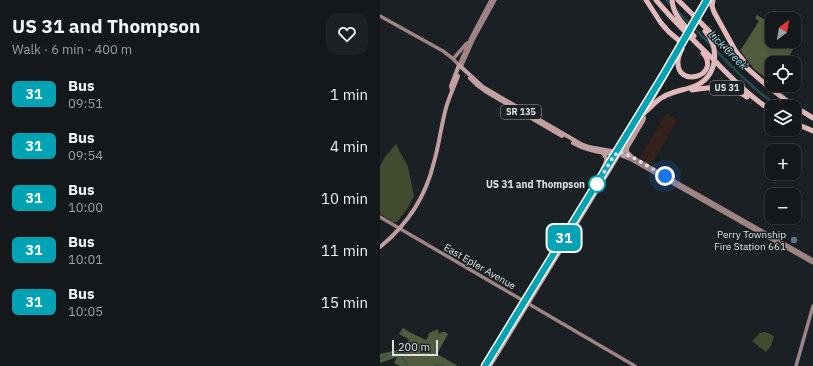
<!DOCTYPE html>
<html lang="en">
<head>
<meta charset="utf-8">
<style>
  body { margin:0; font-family:"IBM Plex Sans",sans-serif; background:#1d2124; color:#f1f3f6; height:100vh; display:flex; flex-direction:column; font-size:15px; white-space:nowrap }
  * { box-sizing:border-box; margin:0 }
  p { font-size:13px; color:#9da0a3 }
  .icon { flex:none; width:22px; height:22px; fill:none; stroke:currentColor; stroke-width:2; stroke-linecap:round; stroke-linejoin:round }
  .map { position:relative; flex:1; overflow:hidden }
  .side { display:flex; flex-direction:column; background:#14181b; width:380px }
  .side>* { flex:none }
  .badge { padding:0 8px; border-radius:6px; font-size:14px; line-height:26px }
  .needle { width:26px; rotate:31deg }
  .buttons { position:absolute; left:385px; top:12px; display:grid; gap:8px }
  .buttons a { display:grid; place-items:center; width:36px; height:36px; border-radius:8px; background:#14181b; box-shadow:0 2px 6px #0003,0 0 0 1px #33373a; font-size:20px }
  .scale { position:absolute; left:12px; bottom:10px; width:46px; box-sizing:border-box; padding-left:4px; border:2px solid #dde1e4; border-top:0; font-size:11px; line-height:14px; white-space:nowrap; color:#dde1e4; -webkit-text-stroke:3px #1a2024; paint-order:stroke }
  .you { position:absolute; width:20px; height:20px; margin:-10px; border:3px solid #fff; border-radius:50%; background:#1a73e8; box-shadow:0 0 0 6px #1a73e833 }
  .map>.badge { position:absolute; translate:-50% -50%; box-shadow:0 0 0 2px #fff }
  .round { display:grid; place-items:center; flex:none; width:42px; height:42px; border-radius:12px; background:#1d2124 }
  .overview { display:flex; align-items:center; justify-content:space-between; height:68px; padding:0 12px }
  h1 { font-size:19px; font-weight:700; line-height:30px }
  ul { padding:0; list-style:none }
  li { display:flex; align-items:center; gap:12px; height:52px; padding:0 12px }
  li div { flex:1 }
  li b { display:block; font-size:15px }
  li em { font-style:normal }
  li .badge { min-width:44px; font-weight:700; text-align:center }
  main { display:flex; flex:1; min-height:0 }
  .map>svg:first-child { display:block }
  .commercial { fill:#33211c }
  .green { fill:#424b2f }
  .forest { fill:#515b3d }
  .water { fill:#234d52 }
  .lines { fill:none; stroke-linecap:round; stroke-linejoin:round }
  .stream { stroke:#234d52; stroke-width:1 }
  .secondary { stroke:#9d8384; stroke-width:3.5 }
  .primary { stroke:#c19fa1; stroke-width:4 }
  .highway { stroke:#e2b9bb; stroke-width:5 }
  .line-casing { stroke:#fff; stroke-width:9 }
  .line { stroke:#00a3b4; stroke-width:6 }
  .walk { stroke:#dde1e4; stroke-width:4; stroke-dasharray:0 7.2 }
  .stop-dot { fill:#fff; stroke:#00a3b4; stroke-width:2 }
  .service-dot { fill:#5c6f8a; stroke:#1a2024; stroke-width:1.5 }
  .labels { text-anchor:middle; stroke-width:3; stroke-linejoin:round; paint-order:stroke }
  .shield { fill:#1a2024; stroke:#a2a7aa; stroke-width:1 }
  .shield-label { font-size:9px; font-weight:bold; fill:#dde1e4 }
  .stop-label { font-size:10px; font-weight:bold; fill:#dde1e4; stroke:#1a2024; text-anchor:end }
  .poi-label { font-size:10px; fill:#dde1e4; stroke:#1a2024; text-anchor:end }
  .street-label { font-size:10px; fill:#dde1e4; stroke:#1a2024 }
  .water-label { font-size:11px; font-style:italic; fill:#91dfe8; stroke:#1a2024 }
</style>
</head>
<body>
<main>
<section class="side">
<div class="overview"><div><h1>US 31 and Thompson</h1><p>Walk · 6 min · 400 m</p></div><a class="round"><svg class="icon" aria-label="heart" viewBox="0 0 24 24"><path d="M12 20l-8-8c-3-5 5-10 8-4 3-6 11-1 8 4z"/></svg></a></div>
<ul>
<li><span class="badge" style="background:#00a3b4;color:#fff">31</span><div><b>Bus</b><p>09:51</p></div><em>1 min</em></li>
<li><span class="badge" style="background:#00a3b4;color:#fff">31</span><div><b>Bus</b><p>09:54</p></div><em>4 min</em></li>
<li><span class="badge" style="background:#00a3b4;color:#fff">31</span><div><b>Bus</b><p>10:00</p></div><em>10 min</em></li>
<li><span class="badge" style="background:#00a3b4;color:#fff">31</span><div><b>Bus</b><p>10:01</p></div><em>11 min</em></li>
<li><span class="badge" style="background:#00a3b4;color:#fff">31</span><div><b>Bus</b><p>10:05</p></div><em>15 min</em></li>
</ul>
</section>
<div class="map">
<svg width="433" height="366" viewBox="0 0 433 366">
  <rect width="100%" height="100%" fill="#1a2024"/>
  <path class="commercial" d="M286 113 298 120 271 165 259 159Z"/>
  <path class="green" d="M16 144 28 167 34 196 28 208 17 222H13L0 214V166L5 157Z
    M385 332 394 336 391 346 386 352 372 341 380 333Z"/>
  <path class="forest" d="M377 15 392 24V41H414V36L418 39 409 57 420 63 414 74V63H392V83L374 69 360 50 362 48 379 21 375 18Z
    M23 328 31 333 46 340 48 337 49 333 58 329 59 334 62 332H65L68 334 57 354 78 366H20L14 363 17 357 0 363V354L13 351 24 347 29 339 19 334Z"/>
  <path class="water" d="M285 0H288L364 77 386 96 403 107C387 107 341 57 328 44 314 29 299 15 285 0Z"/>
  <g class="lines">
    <path class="stream" d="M0 359C7 355 17 349 23 358 25 361 25 364 28 366
      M54 366C57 364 60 364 63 366"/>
    <path class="secondary" d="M0 16 63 51 72 58 79 65 92 36 111 0
      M73 59 87 43
      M81 67 93 40 115 0
      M240 152 254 158 433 260
      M242 156 250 159 433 263
      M0 217 255 366
      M416 366 433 306"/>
    <path class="primary" d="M310 35 319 19
      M90 78 97 85 105 91 182 136
      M72 90 71 86 79 65 103 87 201 144 209 147 237 152
      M193 143C207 151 221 152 236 155
      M244 156 242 154 244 149
      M251 156 247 152V148L263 121 264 118 263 114
      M221 178C220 166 233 161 221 152
      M0 247C27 225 46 196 54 162 59 145 61 126 66 108 69 97 74 87 78 76
      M105 366 284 74 326 2
      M110 366 268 107 287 74"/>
    <path class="highway" d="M266 0 281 23 289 32 302 43
      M276 0C294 21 314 41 334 60 352 79 370 97 392 111
      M292 0C293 15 304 25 314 36
      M298 0C341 42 380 87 433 118
      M333 0 332 6 334 12 355 50 366 64
      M325 4 326 0
      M302 49C300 53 298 57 298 61 296 89 342 76 323 53
      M312 90C332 87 350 84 367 97
      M264 113C271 108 275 101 283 97 293 91 305 90 315 86 338 76 340 48 325 31
      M414 123 433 131"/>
  </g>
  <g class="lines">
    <defs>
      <path id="line" d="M105 366 284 74 327 0"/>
    </defs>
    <use href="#line" class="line-casing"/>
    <use href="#line" class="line"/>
    <path class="walk" d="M217 184 235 154 238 155 240 152 254 158 285 176"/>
  </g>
  <circle class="stop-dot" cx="217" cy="184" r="8"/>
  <circle class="service-dot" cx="414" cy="240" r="4"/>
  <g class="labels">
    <g class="shield">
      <rect x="330" y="81" width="34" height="14" rx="3"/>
      <rect x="121" y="105" width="40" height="14" rx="3"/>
    </g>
    <g class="shield-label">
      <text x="347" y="91">US 31</text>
      <text x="141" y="115">SR 135</text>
    </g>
    <g class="stop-label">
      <text x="205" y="188">US 31 and Thompson</text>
    </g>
    <g class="poi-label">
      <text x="406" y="238">Perry Township<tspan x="406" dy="12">Fire Station 661</tspan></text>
    </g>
    <g class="street-label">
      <text transform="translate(100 266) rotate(30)" y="4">East Epler Avenue</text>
    </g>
    <g class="water-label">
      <text transform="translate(348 50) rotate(45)" y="4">Lick Creek</text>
    </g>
  </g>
</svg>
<div class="buttons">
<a><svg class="needle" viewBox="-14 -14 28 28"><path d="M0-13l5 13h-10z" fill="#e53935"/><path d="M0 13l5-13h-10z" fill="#9da0a3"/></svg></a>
<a><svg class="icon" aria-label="locate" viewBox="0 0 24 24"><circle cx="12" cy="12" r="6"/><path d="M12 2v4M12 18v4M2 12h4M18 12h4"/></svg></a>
<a><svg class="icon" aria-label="layers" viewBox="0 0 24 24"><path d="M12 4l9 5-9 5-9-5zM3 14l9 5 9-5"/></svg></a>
<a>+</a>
<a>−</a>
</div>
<div class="scale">200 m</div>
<div class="you" style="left:285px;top:176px"></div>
<b class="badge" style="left:184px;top:238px;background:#00a3b4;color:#fff">31</b>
</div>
</main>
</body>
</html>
